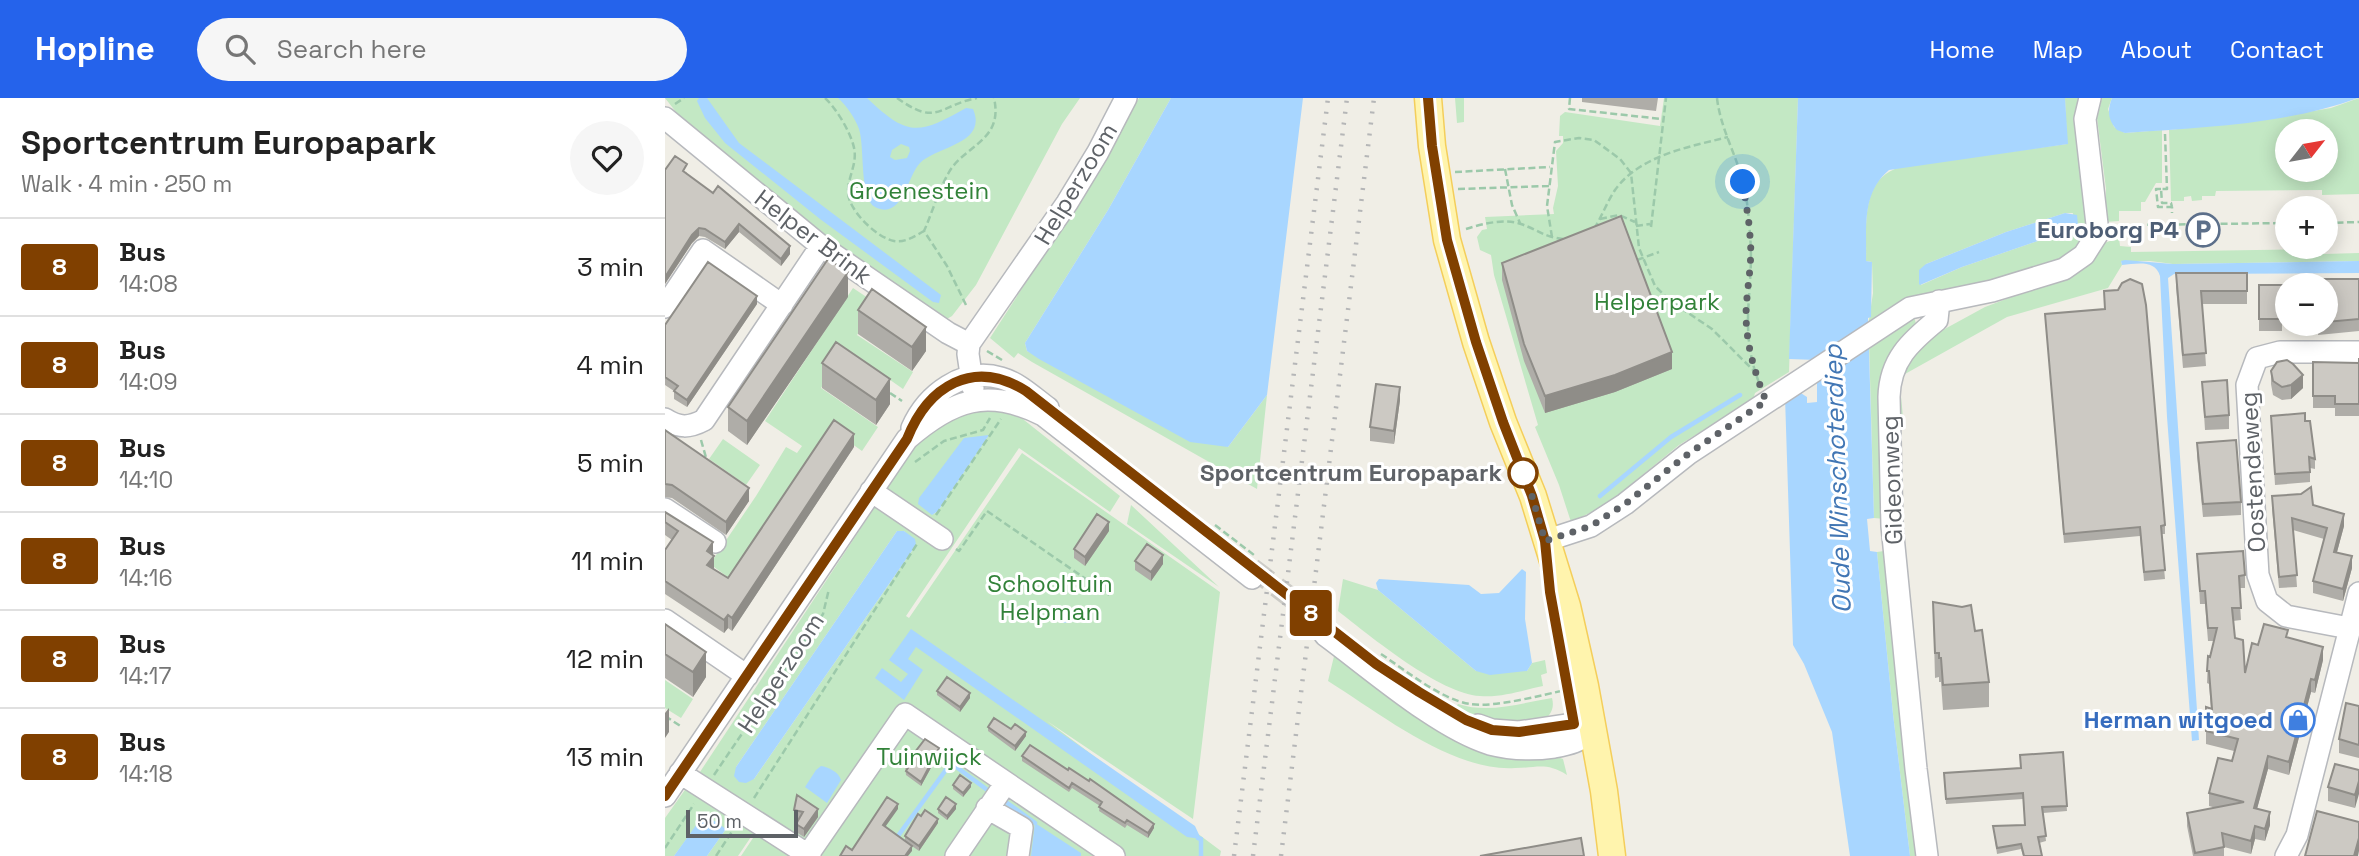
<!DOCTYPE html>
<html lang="en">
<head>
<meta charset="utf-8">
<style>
  body { margin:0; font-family:"Space Grotesk",sans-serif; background:#f6f6f6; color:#222; height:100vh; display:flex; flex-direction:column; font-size:26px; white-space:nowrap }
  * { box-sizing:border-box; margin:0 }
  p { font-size:23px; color:#767676 }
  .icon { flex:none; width:38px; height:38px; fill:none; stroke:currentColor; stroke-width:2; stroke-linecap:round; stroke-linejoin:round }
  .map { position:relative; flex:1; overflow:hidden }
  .details { display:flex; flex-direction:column; background:#fff; width:665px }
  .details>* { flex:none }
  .badge { padding:0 14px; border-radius:5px; font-size:24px; line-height:46px }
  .needle { width:46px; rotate:59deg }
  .buttons { position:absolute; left:1610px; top:21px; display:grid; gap:14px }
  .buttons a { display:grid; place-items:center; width:63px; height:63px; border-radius:50%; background:#fff; box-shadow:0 4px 18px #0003; font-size:35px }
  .scale { position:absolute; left:21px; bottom:18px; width:112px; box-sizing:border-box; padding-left:7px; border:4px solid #5e6267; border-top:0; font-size:19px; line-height:24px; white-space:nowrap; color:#5e6267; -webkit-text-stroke:5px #fff; paint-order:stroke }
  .you { position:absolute; width:35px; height:35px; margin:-18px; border:5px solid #fff; border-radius:50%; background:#1a73e8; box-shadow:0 0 0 10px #1a73e833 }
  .map>.badge { position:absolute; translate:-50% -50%; box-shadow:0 0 0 4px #fff }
  .round { display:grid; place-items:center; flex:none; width:74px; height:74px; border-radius:37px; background:#f6f6f6 }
  .head { display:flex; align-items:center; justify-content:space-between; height:119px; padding:0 21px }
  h1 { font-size:33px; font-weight:600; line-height:52px }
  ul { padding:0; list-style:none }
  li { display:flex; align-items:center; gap:21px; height:98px; padding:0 21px; border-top:2px solid #e0e0e0 }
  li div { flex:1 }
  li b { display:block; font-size:26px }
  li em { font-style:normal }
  li .badge { min-width:77px; font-weight:700; text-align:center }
  header { display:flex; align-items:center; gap:42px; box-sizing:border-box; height:98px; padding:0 35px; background:#2563eb; color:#fff }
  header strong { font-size:33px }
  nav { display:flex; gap:38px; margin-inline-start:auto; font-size:24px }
  .search { width:490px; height:63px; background:#f6f6f6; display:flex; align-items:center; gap:18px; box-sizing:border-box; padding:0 24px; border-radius:38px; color:#767676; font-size:26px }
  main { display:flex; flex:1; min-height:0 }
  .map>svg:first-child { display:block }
  .green { fill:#c3e8c4; fill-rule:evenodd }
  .water { fill:#a8d6ff; fill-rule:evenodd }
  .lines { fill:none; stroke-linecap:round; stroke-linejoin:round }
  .stream { stroke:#a8d6ff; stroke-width:4.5 }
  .minor-tunnel { stroke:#cccbc6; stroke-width:21; stroke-dasharray:21 10; stroke-linecap:butt }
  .minor-casing { stroke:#b7b9bd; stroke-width:24 }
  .major-casing { stroke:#f4ce5b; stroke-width:29 }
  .path { stroke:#9cc9aa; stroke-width:2.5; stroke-dasharray:7 3.5; stroke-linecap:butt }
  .minor { stroke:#fff; stroke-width:21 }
  .major { stroke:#fff4ad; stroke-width:26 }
  .rail { stroke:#b5b6b7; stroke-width:4.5; stroke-dasharray:2 9; stroke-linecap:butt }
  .wall { fill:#afada8 }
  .shaded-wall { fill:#8f8d88 }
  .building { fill:#ccc9c3; stroke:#8f8d88; stroke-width:2 }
  .line-casing { stroke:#fff; stroke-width:16 }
  .line { stroke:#804000; stroke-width:10 }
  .walk { stroke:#5e6267; stroke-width:7; stroke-dasharray:0 12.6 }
  .stop-dot { fill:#fff; stroke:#804000; stroke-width:3.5 }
  .labels { text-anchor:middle; stroke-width:6; stroke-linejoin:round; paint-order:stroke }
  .street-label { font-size:24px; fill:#5e6267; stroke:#fff }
  .park-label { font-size:24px; fill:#328239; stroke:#fff }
  .service-label { font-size:24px; font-weight:bold; fill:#4e5e75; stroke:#fff; text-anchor:end }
  .stop-label { font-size:24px; font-weight:bold; fill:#5e6267; stroke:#fff; text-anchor:end }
  .shop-label { font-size:24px; font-weight:bold; fill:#366cbe; stroke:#fff; text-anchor:end }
  .water-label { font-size:26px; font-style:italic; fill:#4176b4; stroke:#fff }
</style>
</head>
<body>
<header>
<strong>Hopline</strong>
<div class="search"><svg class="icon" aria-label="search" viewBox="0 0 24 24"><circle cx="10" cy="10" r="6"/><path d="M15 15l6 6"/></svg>Search here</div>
<nav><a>Home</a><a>Map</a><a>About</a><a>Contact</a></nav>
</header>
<main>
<section class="details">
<div class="head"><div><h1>Sportcentrum Europapark</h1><p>Walk · 4 min · 250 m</p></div><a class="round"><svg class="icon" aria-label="heart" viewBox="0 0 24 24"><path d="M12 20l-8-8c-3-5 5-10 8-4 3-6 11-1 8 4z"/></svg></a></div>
<ul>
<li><span class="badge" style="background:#804000;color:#fff">8</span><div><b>Bus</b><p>14:08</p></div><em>3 min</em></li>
<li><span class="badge" style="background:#804000;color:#fff">8</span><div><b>Bus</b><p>14:09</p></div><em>4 min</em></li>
<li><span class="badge" style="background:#804000;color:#fff">8</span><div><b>Bus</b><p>14:10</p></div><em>5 min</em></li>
<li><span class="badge" style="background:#804000;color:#fff">8</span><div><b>Bus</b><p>14:16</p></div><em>11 min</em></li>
<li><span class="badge" style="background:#804000;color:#fff">8</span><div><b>Bus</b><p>14:17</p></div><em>12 min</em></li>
<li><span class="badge" style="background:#804000;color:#fff">8</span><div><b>Bus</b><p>14:18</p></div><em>13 min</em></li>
</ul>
</section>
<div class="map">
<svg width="1694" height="758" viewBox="0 0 1694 758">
  <rect width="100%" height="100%" fill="#f0eee6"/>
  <path class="green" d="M0 0H415L397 26 311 187 287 218 277 224 152 136 26 33Z
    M474 0H506L443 112 360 245 362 253 563 349 602 297 592 391 367 264 353 255 349 260 325 240 426 84Z
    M790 0H799V24L792 25Z
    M999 0H1133L1124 274 1090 295 1088 302 1014 347 941 407 906 424 894 387 870 329 873 327 829 177 826 157 815 152 812 139 817 132 822 131 820 119 889 116 888 110 893 88 891 53 898 45V38H894L895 18 900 14 995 28Z
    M1400 0H1413L1411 12 1414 59 1423 118 1420 136 1412 148 1400 159 1343 180 1243 199 1222 211 1216 220 1203 228 1208 195 1207 164 1201 163C1202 129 1194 80 1236 69L1402 46ZM1400 115H1408L1405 132 1297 169 1256 187 1261 166 1341 134Z
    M1437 0H1447L1443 11 1449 29 1460 35 1497 32V85H1491L1480 104H1476V113H1454V123L1440 124 1441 91 1432 20Z
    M1694 0V96L1657 97V92L1551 93 1550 98H1537V102L1527 103 1526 98 1519 99V103H1506L1504 32 1587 23 1666 10ZM1622 33H1661V72H1622Z
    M1454 140 1455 148 1466 149V154L1658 151 1659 156 1694 155V163L1508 166 1485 163H1456L1457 167 1443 190 1342 219 1240 276 1235 288 1238 319 1230 313V278L1265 239 1320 209 1381 186 1436 146Z
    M188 190 227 216 207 214 192 237 248 274 238 291 181 251 156 290 213 329 197 353 169 333 68 483 45 466 91 398 121 349 132 355 137 348 100 323Z
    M1249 218 1251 226 1238 240 1220 421 1209 420 1204 244Z
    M333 312 354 318 455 398 445 414 354 350 241 518 244 520 357 355 555 494 528 721 382 623 556 753 555 758H76L98 725 33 677 254 342 271 326 307 313ZM323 338 273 413 267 417 313 339ZM232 433H239L251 447 89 681 71 669Z
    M58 341 95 367 81 387 44 361Z
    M466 407 554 489 462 426Z
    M1219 453 1253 758H1245L1228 616 1212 454Z
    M678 481 713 492 811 573H862L867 565 880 562 882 575 876 577 878 588C858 592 836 600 815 598 775 596 705 538 673 513Z
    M671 550 774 629 888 657 898 661 902 677C881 664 873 670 850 670 834 671 818 668 803 663 754 647 706 610 663 583Z
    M0 582 28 601 16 620 0 610Z
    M887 600C890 612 885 617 876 626L811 623 789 612 793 606C824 616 856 605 887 600Z
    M22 689 90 733 73 758H42L61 731 38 719 9 758H0V720Z"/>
  <path class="water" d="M34 0H42L74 45 276 197 274 205 268 204 155 121 60 45 40 20 32 3Z
    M173 0H202C243 39 253 37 301 10L308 11C323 46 272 48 255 65 242 78 238 123 210 109 194 101 200 49 194 31 190 20 182 8 173 0ZM236 46 244 49 245 53 242 60 230 62 225 59 227 52Z
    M506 0H638L602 297 563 349 525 344 374 261 362 253 360 245 443 112Z
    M1133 0H1400L1403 46 1224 72C1196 96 1202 129 1201 163L1207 164 1206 219 1203 220 1209 420 1202 421 1205 453 1212 454 1228 616 1245 758H1185L1167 634 1139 566 1128 547 1120 299 1131 292 1142 299V305L1152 304V262L1124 261Z
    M1447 0H1693C1620 27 1537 29 1460 35L1452 32C1443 22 1442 13 1447 0Z
    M1400 115 1412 117 1413 127 1405 132 1297 169 1255 187 1254 186V172L1261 166 1341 134Z
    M1460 162 1508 166 1694 163V175L1509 176 1503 180 1534 642 1527 643 1502 319 1495 178C1490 161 1471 166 1457 167L1456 163Z
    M324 337 273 413 267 417 253 406 254 400 299 340Z
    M232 433H239L250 441 251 447 89 681 81 685 74 684 69 678 71 669Z
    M857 471 861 474 860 521 867 565 862 573 825 577 811 573 713 492 711 485 714 481 804 487 816 496 834 495Z
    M405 513 412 514 415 519 414 523 399 525 390 520 393 516Z
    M246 531 530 728 536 741 522 739 251 549 243 561 258 572 239 602 210 580 217 570 236 584 243 576 224 562Z
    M156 668C163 669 174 674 176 682L162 705 140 689 151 672Z
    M37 719 45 720 61 731 42 758H9Z
    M370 725 416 755V758H366Z"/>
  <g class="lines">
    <path class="stream" d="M935 398 1006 339 1075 297
      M338 702 370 725
      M533 740 536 741V758
      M230 742 286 665 321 691"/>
    <path class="minor-tunnel" d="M587 470 663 528"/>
    <defs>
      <path id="minor" d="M0 20 156 148 283 235 304 246
        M0 209 38 152 117 207
        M308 290 303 256 304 246 402 105 433 54 461 0
        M0 321C14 330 24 330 39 322L156 148
        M247 330C262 296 298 269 336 280 354 285 368 299 383 310
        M206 393 277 441
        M0 411 50 444
        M880 443 926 428 960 406 1023 356 1245 210 1327 193 1399 171 1419 157 1433 135 1420 21 1425 0
        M0 522 82 578
        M1684 530 1621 518 1602 503 1593 477 1582 287 1592 260 1615 254H1694
        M660 537C705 570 773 630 825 646 845 651 868 652 889 649 905 646 914 644 927 633
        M813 627 827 632 854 634 909 626 927 633
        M15 675 145 758
        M0 698 242 341C287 302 322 289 378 317L587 480
        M322 710 357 730 353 758
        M142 758 240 616 449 758
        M291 758 340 686
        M1262 758 1251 671 1227 428 1224 299C1225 262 1245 244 1272 222L1274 203
        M1621 758 1632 737 1694 495"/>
      <path id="major" d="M763 0 767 48 782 142 811 244 838 324 868 398 902 508 920 588 939 693 947 758"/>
    </defs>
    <use href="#minor" class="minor-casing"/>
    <use href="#major" class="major-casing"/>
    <path class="path" d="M160 0C171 10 184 32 188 46 194 64 183 77 183 94 183 112 212 140 229 143 240 145 250 138 259 133
      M232 0C273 29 272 8 312 0
      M905 0 904 11 997 21
      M1052 0C1055 28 1070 55 1078 83 1082 100 1084 119 1085 137 1090 193 1072 230 1095 287
      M10 6 19 0
      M1500 36 1502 91H1496L1497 105H1506L1507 109
      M840 71 847 107 855 125
      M790 74 885 69
      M793 91 884 88
      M1496 91H1491L1493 109H1507V115
      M935 121 954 117 970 124
      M1661 125 1694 124
      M971 128 985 126
      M986 129 1001 0
      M801 131C817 126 839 120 856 126 873 132 879 139 898 141
      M929 131C937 118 942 104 950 92 975 57 1024 49 1063 39
      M1451 131 1470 127 1622 125
      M887 139 882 108 890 44 914 40 929 42 955 61 966 75 974 150 990 188 1004 202 1047 231 1090 274
      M972 162 994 154
      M301 207 282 168 259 133C267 115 273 94 283 76 298 47 339 44 329 0
      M322 253 337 262
      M225 295 237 303
      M36 342 42 363
      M250 364 279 343 318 332 325 320
      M271 417 336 321
      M550 427 589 457
      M291 451 294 453 322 413 444 497
      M716 556C740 572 777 602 805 606 830 610 876 597 901 592
      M0 618 17 629
      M49 677 158 516 164 491
      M89 700 252 446
      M0 750 29 706
      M51 758 68 732"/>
    <use href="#minor" class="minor"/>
    <use href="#major" class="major"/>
    <path class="rail" d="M569 758 663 0
      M588 758 682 0
      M616 758 709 0"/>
  </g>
  <path class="wall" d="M917 0H993L991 13 917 4Z
    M0 72 22 74 21 75 125 156 116 168 74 134 60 151 40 139 34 138 27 145 0 186Z
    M837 165 1007 271 950 294 880 315 859 263 837 182Z
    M1511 175H1582V206H1537L1541 268 1518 270 1511 189Z
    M1694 181V233L1653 237V226H1661V187H1622V213H1617V233H1594V187H1627Z
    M1439 193 1500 427V436H1496L1500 481 1479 483 1475 438 1399 445 1380 216 1439 211Z
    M183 199 82 347 63 333V309Z
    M92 206 22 309 9 301V293L0 287V227Z
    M193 212 261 253 247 273 193 236Z
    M1694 260V318H1670V310H1648V264L1694 265Z
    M157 265 225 306 211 327 157 290Z
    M1606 273 1638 290 1626 301 1617 302 1608 297 1606 286Z
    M1537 284 1564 317V331L1540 332Z
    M735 302 729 346 705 343V329Z
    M1606 318 1640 323 1650 361V371L1645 370V384L1610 387Z
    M0 332 84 403 61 437 7 400 0 399Z
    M1532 345 1576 404V417L1538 419 1532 358Z
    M189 349 67 533 63 530 59 535 0 496V452L7 442 0 437V414L48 457V471L63 480Z
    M1607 398 1648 407 1679 428 1672 454 1687 470 1678 503 1648 495V483L1659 441 1628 432 1632 489 1614 490 1607 410Z
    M444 433 420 468 409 460V451Z
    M1532 456 1580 477V490H1574L1576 522 1568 523 1570 540 1580 575 1593 547 1623 539 1658 562 1650 595 1646 594 1624 677 1603 671 1592 710 1605 727 1600 743 1590 741 1586 756 1559 749V758H1528L1522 728V715L1551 710 1544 708V695L1567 663 1569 653 1541 646V609L1546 611 1544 586 1542 585 1543 558 1545 559 1549 543H1543L1540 506H1535Z
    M470 463 498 466 486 483 470 472Z
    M1268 504 1310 533 1324 584V609L1278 612 1276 584H1274V579L1270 580Z
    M0 526 41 579 28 599 0 580Z
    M272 593 305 600 295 614 272 597Z
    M1694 608V660L1674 655V641Z
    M323 629 346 631 361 638 350 653 323 633Z
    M1398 654 1402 713 1378 715 1381 743 1374 745 1377 758H1358L1356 751 1332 756 1328 728 1360 727 1358 701 1281 706 1279 675 1356 670Z
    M274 655 256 688 241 677 240 667Z
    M357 658 489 730 483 740 462 727 460 730 434 713 435 708 407 690 404 694 357 663Z
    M1694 672 1690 710 1663 703V689Z
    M288 687 306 689 298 699 288 691Z
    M132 697 153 719 139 739 131 734V726L134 721 129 720V712Z
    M273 711H291L282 722 273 715Z
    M273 725 254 753 240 743V738Z"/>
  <path class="shaded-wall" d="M74 126V134L60 151V144Z
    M34 130V138L27 145 0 186V179L27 137Z
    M125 148V156L116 168V161Z
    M183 174V199L82 347V323Z
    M92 198V206L22 309V302Z
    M261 229V253L247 273V249Z
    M1007 254V271L950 294 880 315V298Z
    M1638 277V290L1626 301V287Z
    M225 281V306L211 327V302Z
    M735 289V302L729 346V333Z
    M189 336V349L67 533V520Z
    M84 390V403L61 437V424Z
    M1679 416V428L1669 465V454Z
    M444 424V433L420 468V459Z
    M48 444V457L42 453Z
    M498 457V466L486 483V474Z
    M49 458V471L42 467Z
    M1687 458V470L1678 503V491Z
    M63 517V530L59 535V522Z
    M1658 549V562L1650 595V582Z
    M41 554V579L28 599V574Z
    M1646 581V594L1624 677V664Z
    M305 595V600L295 614V609Z
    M4 610V634L0 640V615Z
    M361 634V638L350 653V648Z
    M274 650V655L256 688V684Z
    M1603 658V671L1589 722V710Z
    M1694 683V696L1690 710V697Z
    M306 685V689L298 699V695Z
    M233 706V711L218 732V727Z
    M291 706V711L282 722V718Z
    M153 711V719L139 739V731Z
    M1605 714V727L1600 743V731Z
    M273 721V725L254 753V748Z
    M489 726V730L483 740V735Z
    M1590 728V741L1586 756V743Z
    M1694 740V753L1693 758H1689Z
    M247 748V753L243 758H240Z"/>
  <path class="building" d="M10 58 22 66 18 73 48 95 53 88 125 148 116 161 74 126 60 144 40 131 34 130 27 137 0 179V72Z
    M956 118 1007 254 950 277 880 298 859 246 837 165Z
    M163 161 183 174 82 323 63 309Z
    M43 164 92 198 22 302 9 293 13 288 0 279V227Z
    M1511 175H1582V193H1536L1541 255 1518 257Z
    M1465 181 1477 186 1481 207 1500 427 1496 428 1500 472 1479 474 1475 429 1399 436 1380 216 1440 211 1439 193 1453 192 1457 185Z
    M1627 181H1694V221L1661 224V187H1622V201H1617V221H1594V187H1627Z
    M207 191 261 229 247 249 193 212Z
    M171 244 225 281 211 302 157 265Z
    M1694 260V306H1670V298H1648V264L1694 265Z
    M1622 262 1628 266 1638 277 1626 287 1617 289 1608 283 1606 273 1612 264Z
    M1562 282 1564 317 1540 319 1537 284Z
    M711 286 735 289 729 333 705 329Z
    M1640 315V323H1645L1650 361 1644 359 1645 374 1610 376 1606 318Z
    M169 322 189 336 67 520 63 517 59 522 0 483V452L13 433 0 424V414L48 444 42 453 49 458 42 467 63 480Z
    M0 332 84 390 61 424 7 387 0 386Z
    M1571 342 1576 404 1538 406 1532 345Z
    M1646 389 1648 407 1679 416 1669 454 1687 458 1678 491 1648 483 1662 430 1627 420 1632 477 1614 479 1607 398 1636 396Z
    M432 416 444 424 420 459 409 451Z
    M482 446 498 457 486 474 470 463Z
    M1578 453 1580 477 1574 478 1576 510H1567L1570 540 1578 542 1580 575 1587 545 1593 547 1599 526 1623 532 1621 539 1658 549 1650 582 1646 581 1624 664 1603 658 1589 710 1605 714 1600 731 1590 728 1586 743 1557 735 1559 749 1530 755 1522 715 1579 704 1544 695 1553 660 1567 663 1573 641 1541 633V609L1547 611 1544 573H1542L1543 558 1545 559 1552 530H1543L1540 493H1535L1532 456Z
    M1268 504 1297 509 1306 507 1310 533 1317 532 1324 584 1278 587 1276 560H1274V555H1270Z
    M0 526 41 554 28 574 0 556Z
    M282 579 305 595 295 609 272 593Z
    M1681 605 1694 608V647L1674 641Z
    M329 620 346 631 350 626 361 634 350 648 323 629Z
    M260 641 274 650 256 684 241 673 243 670 240 667Z
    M365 647 403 672 404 670 424 683 425 681 489 726 483 735 462 722 460 725 434 709 437 704 407 685 404 690 357 658Z
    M1398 654 1402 708 1377 709 1381 738 1373 739 1377 758H1359L1356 746 1332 750 1328 728 1360 727 1358 695 1281 701 1279 675 1356 670 1355 657Z
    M1670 666 1694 672V683L1690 697 1663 689Z
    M295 677 306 685 298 695 288 687Z
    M132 697 153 711 139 731 131 726 138 714 129 712Z
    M222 699 233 706 218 727 247 748 240 758H175L181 748 187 752Z
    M281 699 291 706 282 718 273 711Z
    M260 712 273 721 254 748 240 738 253 716 256 718Z
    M1652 713 1694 724V740L1689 758H1640Z
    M916 740 919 758H815Z"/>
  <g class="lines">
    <defs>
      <path id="line" d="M0 698 242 341C263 288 308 260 361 293L711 566 754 594 801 622 827 632 854 634 909 626 885 494 880 443 867 398 838 324 811 244 782 142 767 48 763 0"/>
    </defs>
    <use href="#line" class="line-casing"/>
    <use href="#line" class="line"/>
    <path class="walk" d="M858 375 867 398 880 443 926 428 960 406 1023 356 1101 303C1090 275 1082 250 1081 219 1081 192 1088 166 1085 138 1084 120 1080 102 1078 84"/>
  </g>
  <defs>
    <symbol id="parking-ring" viewBox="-11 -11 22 22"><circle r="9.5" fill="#fff" stroke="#5c6f8a" stroke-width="1.5"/><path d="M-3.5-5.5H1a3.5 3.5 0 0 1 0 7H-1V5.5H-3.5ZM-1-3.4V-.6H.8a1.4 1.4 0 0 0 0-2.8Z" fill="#5c6f8a"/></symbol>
    <symbol id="shop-ring" viewBox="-11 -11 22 22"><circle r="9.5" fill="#fff" stroke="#3f7fe0" stroke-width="1.5"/><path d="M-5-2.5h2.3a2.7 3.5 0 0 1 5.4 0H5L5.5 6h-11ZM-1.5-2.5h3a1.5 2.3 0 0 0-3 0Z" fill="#3f7fe0"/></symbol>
  </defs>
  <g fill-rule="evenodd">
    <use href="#parking-ring" x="1519" y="113" width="38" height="38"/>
    <use href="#shop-ring" x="1614" y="603" width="38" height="38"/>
  </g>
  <circle class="stop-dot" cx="858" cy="375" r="14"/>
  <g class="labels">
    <g class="street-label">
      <text transform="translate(411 86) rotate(-59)" y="8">Helperzoom</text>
      <text transform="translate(148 139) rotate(37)" y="8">Helper Brink</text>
      <text transform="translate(1588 374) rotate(-93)" y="8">Oostendeweg</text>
      <text transform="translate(1227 382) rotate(-92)" y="8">Gideonweg</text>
      <text transform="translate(116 575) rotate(-57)" y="8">Helperzoom</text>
    </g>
    <g class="park-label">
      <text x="254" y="101">Groenestein</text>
      <text x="992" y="212">Helperpark</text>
      <text x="385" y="494">Schooltuin<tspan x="385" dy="28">Helpman</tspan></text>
      <text x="264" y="667">Tuinwijck</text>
    </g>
    <g class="service-label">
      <text x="1514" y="140">Euroborg P4</text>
    </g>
    <g class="stop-label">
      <text x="837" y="383">Sportcentrum Europapark</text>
    </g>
    <g class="shop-label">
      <text x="1608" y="630">Herman witgoed</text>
    </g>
    <g class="water-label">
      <text transform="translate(1172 381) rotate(-92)" y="9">Oude Winschoterdiep</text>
    </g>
  </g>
</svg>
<div class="buttons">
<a><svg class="needle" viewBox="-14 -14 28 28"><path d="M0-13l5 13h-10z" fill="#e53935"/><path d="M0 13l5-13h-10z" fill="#767676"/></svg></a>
<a>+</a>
<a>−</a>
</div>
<div class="scale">50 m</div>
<div class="you" style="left:1078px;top:84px"></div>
<b class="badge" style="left:646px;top:515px;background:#804000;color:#fff">8</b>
</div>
</main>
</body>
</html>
